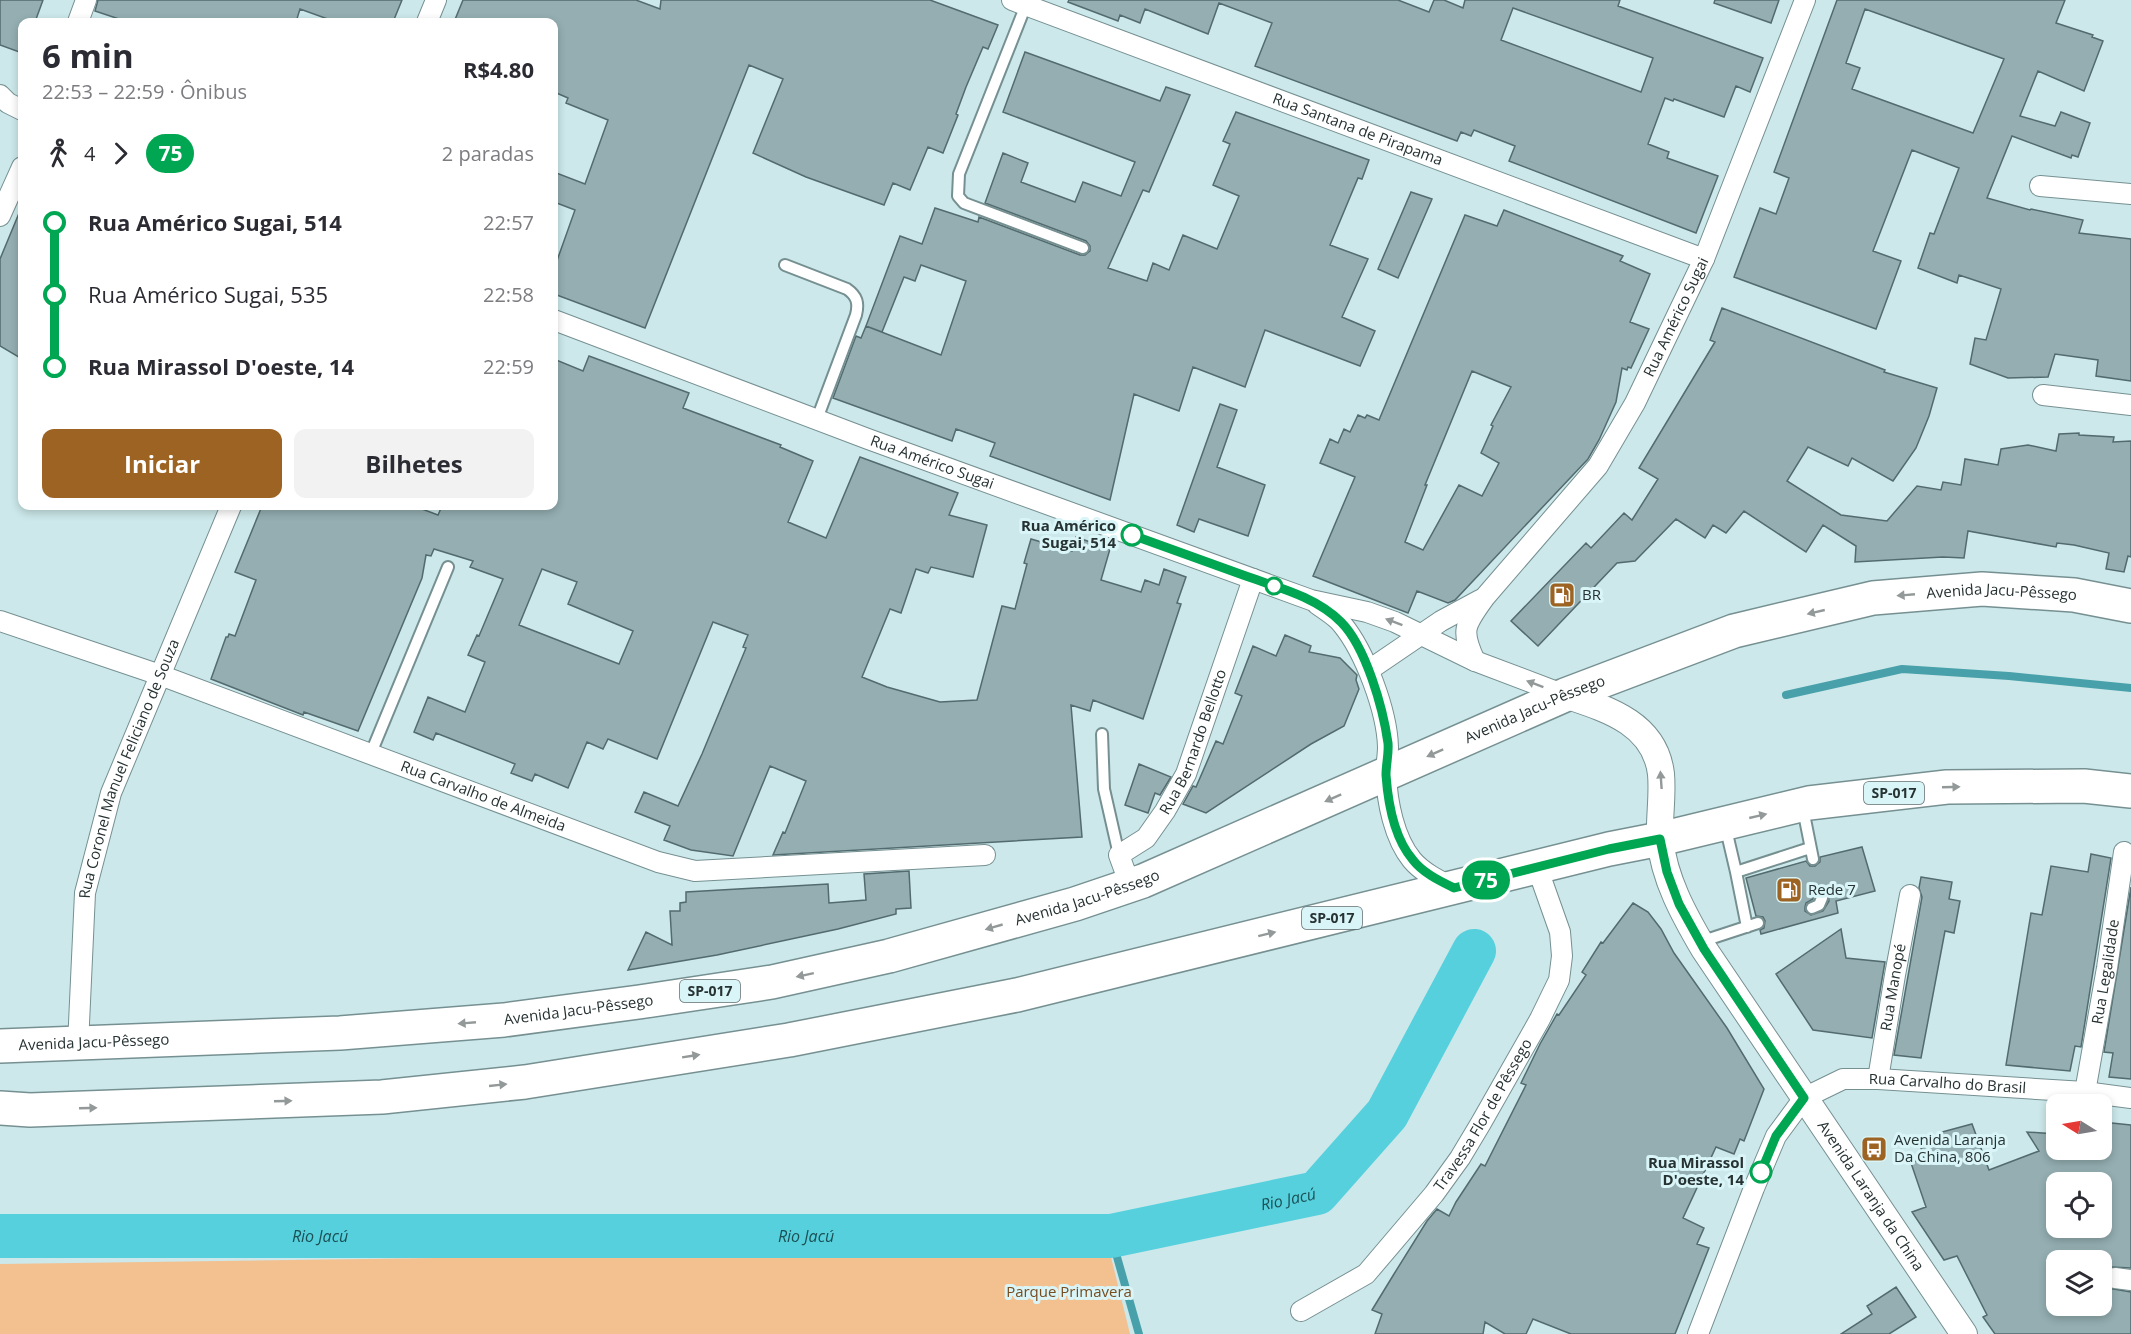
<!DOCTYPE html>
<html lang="pt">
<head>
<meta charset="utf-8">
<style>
  body { margin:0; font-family:"Open Sans",sans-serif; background:#f2f2f3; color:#2b2b33; height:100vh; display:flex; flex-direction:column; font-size:22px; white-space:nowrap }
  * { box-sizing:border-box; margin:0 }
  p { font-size:20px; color:#7c7c81 }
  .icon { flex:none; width:33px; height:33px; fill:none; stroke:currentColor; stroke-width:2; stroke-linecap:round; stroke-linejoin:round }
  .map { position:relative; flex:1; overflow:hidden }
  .side { position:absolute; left:18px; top:18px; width:540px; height:492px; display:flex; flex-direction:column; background:#fff; border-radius:12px; box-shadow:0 3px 9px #0003 }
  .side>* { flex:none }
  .badge { padding:0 12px; border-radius:20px; font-size:21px; line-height:39px }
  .needle { width:39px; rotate:281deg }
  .tools { position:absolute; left:2046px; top:1094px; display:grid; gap:12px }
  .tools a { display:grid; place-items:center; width:66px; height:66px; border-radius:12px; background:#fff; box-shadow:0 3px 9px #0003; font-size:30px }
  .map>.badge { position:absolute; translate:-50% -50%; box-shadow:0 0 0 3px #fff }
  .legs { display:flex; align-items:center; gap:9px; height:66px; padding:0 24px; font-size:20px }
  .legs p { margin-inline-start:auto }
  .head { display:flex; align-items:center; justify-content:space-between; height:102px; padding:0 24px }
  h1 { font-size:33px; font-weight:700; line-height:45px }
  .primary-button { display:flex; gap:12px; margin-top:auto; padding:12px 24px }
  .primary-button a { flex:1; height:69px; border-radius:12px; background:#9d6322; color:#fff; font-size:24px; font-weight:700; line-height:69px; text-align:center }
  .primary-button a+a { background:#f2f2f3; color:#2b2b33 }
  ul { padding:0 24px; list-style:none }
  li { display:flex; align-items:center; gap:21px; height:72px; font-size:22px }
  li i { display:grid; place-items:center; width:9px; height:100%; margin:0 8px; background:currentColor }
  li i::after { content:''; width:15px; height:15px; margin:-8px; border:4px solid; border-radius:50%; background:#fff }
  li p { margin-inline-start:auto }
  li:first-child i { background:linear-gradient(#0000 50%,currentColor 0) }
  li:last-child i { background:linear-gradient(currentColor 50%,#0000 0) }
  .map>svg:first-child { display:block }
  .green { fill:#f3c090 }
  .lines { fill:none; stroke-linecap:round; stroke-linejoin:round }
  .stream { stroke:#48a1aa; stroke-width:8 }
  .river { stroke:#56d0dd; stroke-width:44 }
  .building { fill:#94aeb1; stroke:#536b6e; stroke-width:1.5; fill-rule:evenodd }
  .service-casing { stroke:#769092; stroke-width:14 }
  .minor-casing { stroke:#769092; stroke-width:22 }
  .tertiary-casing { stroke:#769092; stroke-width:28 }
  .trunk-casing { stroke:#769092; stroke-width:36 }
  .service { stroke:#fff; stroke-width:10 }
  .minor { stroke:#fff; stroke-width:20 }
  .tertiary { stroke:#fff; stroke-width:26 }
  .trunk { stroke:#fff; stroke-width:33 }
  .oneway { fill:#939899 }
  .line-1-casing { stroke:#fff; stroke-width:14 }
  .line-1 { stroke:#00a651; stroke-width:9 }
  .stop-1-dot { fill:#fff; stroke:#00a651; stroke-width:3 }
  .labels { text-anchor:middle; stroke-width:6; stroke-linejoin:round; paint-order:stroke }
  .shield { fill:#d9f5f8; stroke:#5c6c6e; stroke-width:1.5 }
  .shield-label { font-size:14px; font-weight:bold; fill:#273233 }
  .street-label { font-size:15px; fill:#273233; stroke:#d9f5f8 }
  .stop-label { font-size:15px; font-weight:bold; fill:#273233; stroke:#d9f5f8; text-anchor:end }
  .poi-label { font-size:15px; fill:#273233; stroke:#d9f5f8; text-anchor:start }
  .park-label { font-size:15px; fill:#774c1f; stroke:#d9f5f8 }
  .water-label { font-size:16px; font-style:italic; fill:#1b5055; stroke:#d9f5f8 }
</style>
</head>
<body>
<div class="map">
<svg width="2131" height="1334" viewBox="0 0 2131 1334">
  <rect width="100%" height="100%" fill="#cce8ea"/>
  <path class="green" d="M1109 1249 1130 1334H0V1264Z"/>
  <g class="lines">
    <path class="stream" d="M1786 695 1902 669 2009 676 2131 688
      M1111 1236 1139 1334"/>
    <path class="river" id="s1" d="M0 1236H1111L1317 1193 1387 1114 1474 951"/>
  </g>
  <path class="building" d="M0 0H43L35 22H22V53L0 45Z
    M98 0H402L393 22H336L300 9 296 22H128L95 11Z
    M463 0H636L660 9 661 0H930L998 25 988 49 983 47 966 87 956 114 958 115 943 153 928 147 910 190 893 183 884 205 806 177 753 153 783 79 749 65 645 328 554 294V269L575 210 554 202V172L585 184 608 120 566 103 568 98 554 92V22H454Z
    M1069 0H1398L1429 12 1434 0H1444L1463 8 1465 0H1620L1618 6 1763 58 1750 92 1736 86 1724 117 1674 99 1673 101 1665 98 1648 144 1669 152 1667 158 1718 176 1696 233 1509 161 1515 146 1474 130 1471 136 1461 132 1457 141 1255 66 1272 23 1219 3 1208 34 1145 9 1140 23 1120 15 1118 21 1068 2ZM1513 8 1653 58 1641 92 1501 40Z
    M1715 0H1779L1771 23 1714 3Z
    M1837 0H2065L2056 23 2093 35 2092 37 2103 41 2084 91 2038 71 2020 116 2055 126 2061 112 2090 123 2078 157 2072 155 2071 158 2012 136 1987 198 2030 210 2031 209 2083 220 2079 233 2131 239V381L2096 376 2098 360 2055 354 2048 377 2008 378 1970 364 1975 338 1986 340 2001 289 1959 275 1957 283 1918 268 1930 233 1934 234 1959 168 1912 150 1873 251 1901 261 1876 329 1734 277 1760 208 1776 214 1789 178 1774 172ZM1865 9 2004 59 1973 133 1852 89 1860 68 1846 63Z
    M1025 52 1160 101 1166 87 1190 95 1149 192 1143 190 1108 268 1147 281 1153 263 1169 270 1183 235 1217 249 1239 196 1213 185 1230 144 1223 141 1236 112 1369 160 1362 179 1358 178 1330 245 1368 259 1342 317 1375 331 1360 366 1265 330 1245 387 1193 367 1179 411 1134 394 1110 500 990 456 995 443 956 429 952 441 833 398 856 336 861 338 866 326 941 355 966 281 921 265 915 281 904 277 882 332 866 326 900 236 922 244 935 208 978 222 979 217 1080 255H1085L1090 251V246L1086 241 985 203 1003 153 1028 163 1021 182 1075 202 1083 182 1121 196 1135 162 1003 112Z
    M1411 192 1432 199 1398 278 1378 269Z
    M22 206V359L0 346V259Z
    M1504 210 1623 256 1620 261 1650 274 1630 322 1649 329 1631 368 1628 367 1627 370 1622 368 1616 402 1599 440 1588 459 1455 600 1448 603 1417 591 1408 613 1313 576 1355 477 1320 463 1330 439 1338 443 1344 429 1350 432 1358 415 1365 418 1367 415 1379 420 1465 215 1497 226ZM1472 371 1511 387 1491 425 1493 426 1481 453 1499 463 1482 496 1459 485 1423 550 1405 542 1427 485H1425Z
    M1722 308 1885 370 1884 372 1937 388 1929 416 1916 448 1893 481 1852 458 1848 466 1808 447 1787 481 1841 515 1887 521 1917 486 1941 490 1943 482 1961 485 1965 459 1998 465 2001 449 2028 445 2056 451 2059 434 2079 433V435L2114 437 2113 442 2131 441V557L2128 556 2124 572 2106 569 2109 553 2074 545 2057 543 2056 547 1968 531 1964 558 1943 557 1855 562 1856 546 1823 525 1806 552 1744 511 1726 533 1713 525 1705 538 1676 519 1635 561 1617 563 1538 646 1511 621 1586 543 1591 548 1624 513 1632 520 1658 479 1639 468 1715 342 1710 340Z
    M589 356 689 393 683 408 781 445 780 447 813 461 788 522 826 538 860 457 958 493 949 515 987 525 973 577 931 567 928 573 916 569 901 613 890 609 862 677 887 687 940 702 977 700 1002 606 1015 609 1027 564 1024 563 1031 539 1072 551 1076 537 1110 549 1101 580 1141 592 1145 580 1159 585 1164 569 1186 577 1177 603 1181 604 1143 719 1093 700 1090 711 1071 705 1082 837 773 855 783 832 785 833 806 781 770 766 733 856 691 850 664 840 670 826 635 812 644 792 678 806 702 754 746 648 743 647 748 635 713 622 657 759 608 739 603 749 587 742 568 788 535 774 532 781 511 773 515 764 436 733 433 740 414 732 428 697 465 712 485 662 468 655 477 635 479 636 503 579 470 567 473 561 434 549 431 556 426 555 422 578 358 731 304 712 303 715 211 679 226 637H228L229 634 235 636 256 580 235 572 262 506H414L438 515 442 506H554V359L583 371ZM542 569 577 582 568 604 633 631 619 664 519 625Z
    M1220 404 1237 410 1217 467 1265 485 1248 536 1199 519 1194 532 1177 525Z
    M1285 635 1311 646 1309 652 1340 658 1357 675 1356 680 1359 689 1344 726 1311 744 1206 813 1183 804 1193 786 1196 787 1216 741 1223 744 1242 696 1235 693 1253 646 1276 656Z
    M1139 764 1171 777 1160 795 1155 793 1148 813 1125 805Z
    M1862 847 1875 891 1836 901 1838 913 1761 934 1760 930 1764 928 1765 921 1763 917 1756 916 1746 878 1806 861 1810 866H1815L1820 862V857ZM1818 885H1822L1827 889 1829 901 1823 911 1811 915 1805 911V907L1806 903 1813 899V890Z
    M2091 854 2111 858 2081 1047 2075 1046 2070 1071 2006 1065 2031 913 2042 915 2051 866 2088 872Z
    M909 871 911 908 896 909V914L838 929 717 955 628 970 646 932 672 945 670 911H680V903L686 902V892L828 884 829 903 866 900 864 874Z
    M1921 877 1952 882 1949 899 1960 901 1954 933 1945 931 1921 1058 1894 1055 1922 897 1919 888Z
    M2131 887V1079L2109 1077 2113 1053 2104 1052Z
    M1633 903 1648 912 1661 929 1674 953 1727 1028 1764 1089 1744 1141 1740 1139 1734 1154 1716 1147 1683 1218 1704 1228 1697 1244 1709 1248 1675 1334H1571L1533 1319 1526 1334H1505L1485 1322 1483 1334H1375L1382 1314 1372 1310 1394 1274 1427 1221 1437 1209 1449 1216 1456 1202 1481 1164 1485 1166 1526 1085 1521 1083 1540 1044 1557 1014 1559 1015 1586 975 1582 972 1601 942 1603 943Z
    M1841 929 1846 958 1885 962 1872 1038 1813 1030 1776 974Z
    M2102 1122 2131 1125V1268L2111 1267 2103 1275 2104 1260H2056V1305H2102L2103 1280 2108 1288 2131 1292V1334H1995L1983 1317 1987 1315 1957 1256 1944 1260 1912 1212 1926 1207 1911 1163 1924 1158 1921 1148 1944 1140 1942 1132 1972 1124 1989 1170 2039 1151 2027 1132 2056 1134V1149H2102ZM2056 1182H2102V1227H2056Z
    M1896 1287 1916 1317 1889 1334H1841L1872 1314 1867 1306Z"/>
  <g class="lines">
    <defs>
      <path id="service" d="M1026 5 959 174 958 196 964 203 1083 248
        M785 265 847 289C857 296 859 303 856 315L817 419
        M1102 734 1104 789 1119 855
        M371 753 448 567
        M1803 809 1813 859
        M1725 825 1736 872 1810 848
        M1736 872 1747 927
        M1812 908 1819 905 1822 898 1820 892
        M1700 942 1758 923"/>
      <g id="minor">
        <path id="s2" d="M1012 0 1704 259"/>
        <path d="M78 22 86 0"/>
        <path d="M427 22 436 0"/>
        <path d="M0 95 8 103 22 110"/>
        <path d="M2040 186 2131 194"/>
        <path d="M0 216 22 167"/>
        <path id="s3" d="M554 320 868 439 1311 600 1367 612 1395 622 1475 661 1565 695"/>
        <path d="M2043 395 2131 405"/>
        <path d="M1317 604C1325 610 1336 616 1342 624 1365 652 1387 711 1388 747 1388 756 1386 765 1386 774 1387 802 1394 838 1412 860 1423 873 1440 881 1454 888"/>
        <path id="s4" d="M0 621 160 675 658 862 695 871 985 855"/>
        <path id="s5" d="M1475 661C1460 629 1465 625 1485 597L1598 466 1635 403 1704 259 1805 0"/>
        <path d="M1369 670 1441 621 1480 600"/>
        <path id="s6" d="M1130 885 1119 855 1146 838 1165 811 1186 774 1253 579"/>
        <path id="s7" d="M78 1045 85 893 111 793 231 506"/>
        <path id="s8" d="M1878 1079 1895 975 1910 895"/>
        <path id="s9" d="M2085 1092 2107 968 2124 852"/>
        <path d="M2115 1278 2131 1280"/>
        <path id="s10" d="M1301 1311 1366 1274 1434 1194 1460 1158 1481 1123 1540 1019 1559 980 1562 956 1560 932 1537 867"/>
        <path id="s11" d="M1698 1334 1754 1188 1776 1136 1804 1098 1843 1079H1878L2085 1092 2131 1098"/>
      </g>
      <g id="tertiary">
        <path id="s12" d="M1565 695C1607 709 1655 723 1661 774 1663 796 1659 817 1660 839 1664 879 1684 915 1704 949L1964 1334"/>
      </g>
      <g id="trunk">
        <path id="s13" d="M0 1046 340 1033 504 1020 639 1002 772 982 889 956 1075 904 1143 881 1565 695 1734 631 1873 598 1982 589 2074 595 2131 606"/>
        <path d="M0 1108 30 1110 382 1097 525 1082 789 1040 1017 995 1609 849 1660 839 1809 803 1947 787 2084 786 2131 791"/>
      </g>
    </defs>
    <use href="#service" class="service-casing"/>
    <use href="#minor" class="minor-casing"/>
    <use href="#tertiary" class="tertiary-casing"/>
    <use href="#trunk" class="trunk-casing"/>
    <use href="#service" class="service"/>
    <use href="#minor" class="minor"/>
    <use href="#tertiary" class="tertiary"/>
    <use href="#trunk" class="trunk"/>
  </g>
  <defs><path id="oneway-solid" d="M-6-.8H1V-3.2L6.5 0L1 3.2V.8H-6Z" transform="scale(1.5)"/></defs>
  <g class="oneway">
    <use href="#oneway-solid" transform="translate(1906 595) rotate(175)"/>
    <use href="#oneway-solid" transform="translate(1816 612) rotate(167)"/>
    <use href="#oneway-solid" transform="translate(1394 622) rotate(-159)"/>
    <use href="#oneway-solid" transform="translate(1535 684) rotate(-159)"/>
    <use href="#oneway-solid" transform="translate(1435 753) rotate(156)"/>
    <use href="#oneway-solid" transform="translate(1661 780) rotate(-94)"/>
    <use href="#oneway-solid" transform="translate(1951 787) rotate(-2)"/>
    <use href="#oneway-solid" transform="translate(1333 798) rotate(156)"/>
    <use href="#oneway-solid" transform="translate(1758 816) rotate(-13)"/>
    <use href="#oneway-solid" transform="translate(994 927) rotate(164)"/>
    <use href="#oneway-solid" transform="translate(1267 934) rotate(-14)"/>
    <use href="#oneway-solid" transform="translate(805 975) rotate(168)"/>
    <use href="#oneway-solid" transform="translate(467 1023) rotate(175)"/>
    <use href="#oneway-solid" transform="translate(691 1056) rotate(-9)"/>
    <use href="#oneway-solid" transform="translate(498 1085) rotate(-6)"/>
    <use href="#oneway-solid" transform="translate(283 1101) rotate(-2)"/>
    <use href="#oneway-solid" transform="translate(88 1108) rotate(-2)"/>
  </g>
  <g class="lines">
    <defs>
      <path id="line-1" d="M1132 535C1169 548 1206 562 1243 575 1276 587 1315 596 1341 622 1366 647 1383 708 1388 743 1389 753 1386 764 1386 775 1388 803 1394 838 1413 860 1423 873 1440 881 1454 888L1609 849 1660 839 1667 872 1679 904 1704 949 1804 1098 1776 1136 1761 1172"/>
    </defs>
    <use href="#line-1" class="line-1-casing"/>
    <use href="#line-1" class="line-1"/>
  </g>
  <defs>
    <symbol id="fuel-square" viewBox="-11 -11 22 22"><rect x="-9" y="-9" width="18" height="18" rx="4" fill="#9d6322" stroke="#d9f5f8"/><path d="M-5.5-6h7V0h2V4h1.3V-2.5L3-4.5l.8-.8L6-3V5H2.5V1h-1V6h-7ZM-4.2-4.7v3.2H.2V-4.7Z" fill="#fff"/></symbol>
    <symbol id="bus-square" viewBox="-11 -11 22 22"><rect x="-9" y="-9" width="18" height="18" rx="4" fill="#9d6322" stroke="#d9f5f8"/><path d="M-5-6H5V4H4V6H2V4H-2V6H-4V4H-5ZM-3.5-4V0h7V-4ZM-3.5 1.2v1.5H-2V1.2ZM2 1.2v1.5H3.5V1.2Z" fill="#fff"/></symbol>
  </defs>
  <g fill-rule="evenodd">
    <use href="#fuel-square" x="1547" y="580" width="30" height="30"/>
    <use href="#fuel-square" x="1774" y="875" width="30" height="30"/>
    <use href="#bus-square" x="1859" y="1134" width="30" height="30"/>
  </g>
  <g class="stop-1-dot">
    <circle cx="1132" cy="535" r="10"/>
    <circle cx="1274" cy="586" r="8"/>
    <circle cx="1761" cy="1172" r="10"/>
  </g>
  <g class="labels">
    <g class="shield">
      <rect x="1864" y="782" width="60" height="22" rx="4.5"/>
      <rect x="1302" y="907" width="60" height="22" rx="4.5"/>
      <rect x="680" y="980" width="60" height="22" rx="4.5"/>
    </g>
    <g class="shield-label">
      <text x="1894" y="798">SP-017</text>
      <text x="1332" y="923">SP-017</text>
      <text x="710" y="996">SP-017</text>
    </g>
    <g class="street-label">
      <text dy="5" stroke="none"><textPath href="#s2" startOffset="369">Rua Santana de Pirapama</textPath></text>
      <text dy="5" stroke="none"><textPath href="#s5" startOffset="412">Rua Américo Sugai</textPath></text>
      <text dy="5" stroke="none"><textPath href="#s3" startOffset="404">Rua Américo Sugai</textPath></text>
      <text dy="5" stroke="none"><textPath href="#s13" startOffset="2074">Avenida Jacu-Pêssego</textPath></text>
      <text dy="5" stroke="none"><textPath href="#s13" startOffset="1588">Avenida Jacu-Pêssego</textPath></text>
      <text dy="5" stroke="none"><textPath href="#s6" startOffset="172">Rua Bernardo Bellotto</textPath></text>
      <text dy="5" stroke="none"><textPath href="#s7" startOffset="284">Rua Coronel Manuel Feliciano de Souza</textPath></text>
      <text dy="5" stroke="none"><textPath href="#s4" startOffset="514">Rua Carvalho de Almeida</textPath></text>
      <text dy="5" stroke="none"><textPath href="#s13" startOffset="1102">Avenida Jacu-Pêssego</textPath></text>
      <text dy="5" stroke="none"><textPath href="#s9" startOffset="122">Rua Legalidade</textPath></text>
      <text dy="5" stroke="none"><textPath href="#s8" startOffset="93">Rua Manopé</textPath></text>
      <text dy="5" stroke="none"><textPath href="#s13" startOffset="580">Avenida Jacu-Pêssego</textPath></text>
      <text dy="5" stroke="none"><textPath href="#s13" startOffset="94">Avenida Jacu-Pêssego</textPath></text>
      <text dy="5" stroke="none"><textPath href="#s11" startOffset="408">Rua Carvalho do Brasil</textPath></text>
      <text dy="5" stroke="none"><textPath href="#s10" startOffset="273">Travessa Flor de Pêssego</textPath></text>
      <text dy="5" stroke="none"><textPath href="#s12" startOffset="615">Avenida Laranja da China</textPath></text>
    </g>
    <g class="stop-label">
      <text x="1116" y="531">Rua Américo<tspan x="1116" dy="17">Sugai, 514</tspan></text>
      <text x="1744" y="1168">Rua Mirassol<tspan x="1744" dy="17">D'oeste, 14</tspan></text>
    </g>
    <g class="poi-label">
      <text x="1582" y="600">BR</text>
      <text x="1808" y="895">Rede 7</text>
      <text x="1894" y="1145">Avenida Laranja<tspan x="1894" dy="17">Da China, 806</tspan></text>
    </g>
    <g class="park-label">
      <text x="1069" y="1297">Parque Primavera</text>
    </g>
    <g class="water-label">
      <text dy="6" stroke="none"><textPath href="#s1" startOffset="1292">Rio Jacú</textPath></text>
      <text dy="6" stroke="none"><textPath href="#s1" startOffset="320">Rio Jacú</textPath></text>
      <text dy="6" stroke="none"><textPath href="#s1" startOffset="806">Rio Jacú</textPath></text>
    </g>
  </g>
</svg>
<div class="tools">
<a><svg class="needle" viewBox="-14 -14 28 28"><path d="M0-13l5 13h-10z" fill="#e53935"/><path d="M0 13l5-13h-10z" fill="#7c7c81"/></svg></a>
<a><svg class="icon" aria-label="locate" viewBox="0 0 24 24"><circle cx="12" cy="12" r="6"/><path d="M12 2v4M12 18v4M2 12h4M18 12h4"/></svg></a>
<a><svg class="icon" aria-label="layers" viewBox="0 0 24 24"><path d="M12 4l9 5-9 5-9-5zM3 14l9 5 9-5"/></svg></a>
</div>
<b class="badge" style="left:1486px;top:880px;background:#00a651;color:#fff">75</b>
<section class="side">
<div class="head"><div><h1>6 min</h1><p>22:53 – 22:59 · Ônibus</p></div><b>R$4.80</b></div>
<div class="legs"><svg class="icon" aria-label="walk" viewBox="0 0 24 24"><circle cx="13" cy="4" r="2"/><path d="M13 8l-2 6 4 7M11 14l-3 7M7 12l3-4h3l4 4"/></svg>4<svg class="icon" aria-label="forward" viewBox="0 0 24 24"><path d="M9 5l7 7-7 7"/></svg><b class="badge" style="background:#00a651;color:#fff">75</b><p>2 paradas</p></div>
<ul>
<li><i style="color:#00a651"></i><b>Rua Américo Sugai, 514</b><p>22:57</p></li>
<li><i style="color:#00a651"></i><span>Rua Américo Sugai, 535</span><p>22:58</p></li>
<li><i style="color:#00a651"></i><b>Rua Mirassol D'oeste, 14</b><p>22:59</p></li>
</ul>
<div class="primary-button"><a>Iniciar</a><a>Bilhetes</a></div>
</section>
</div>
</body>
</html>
